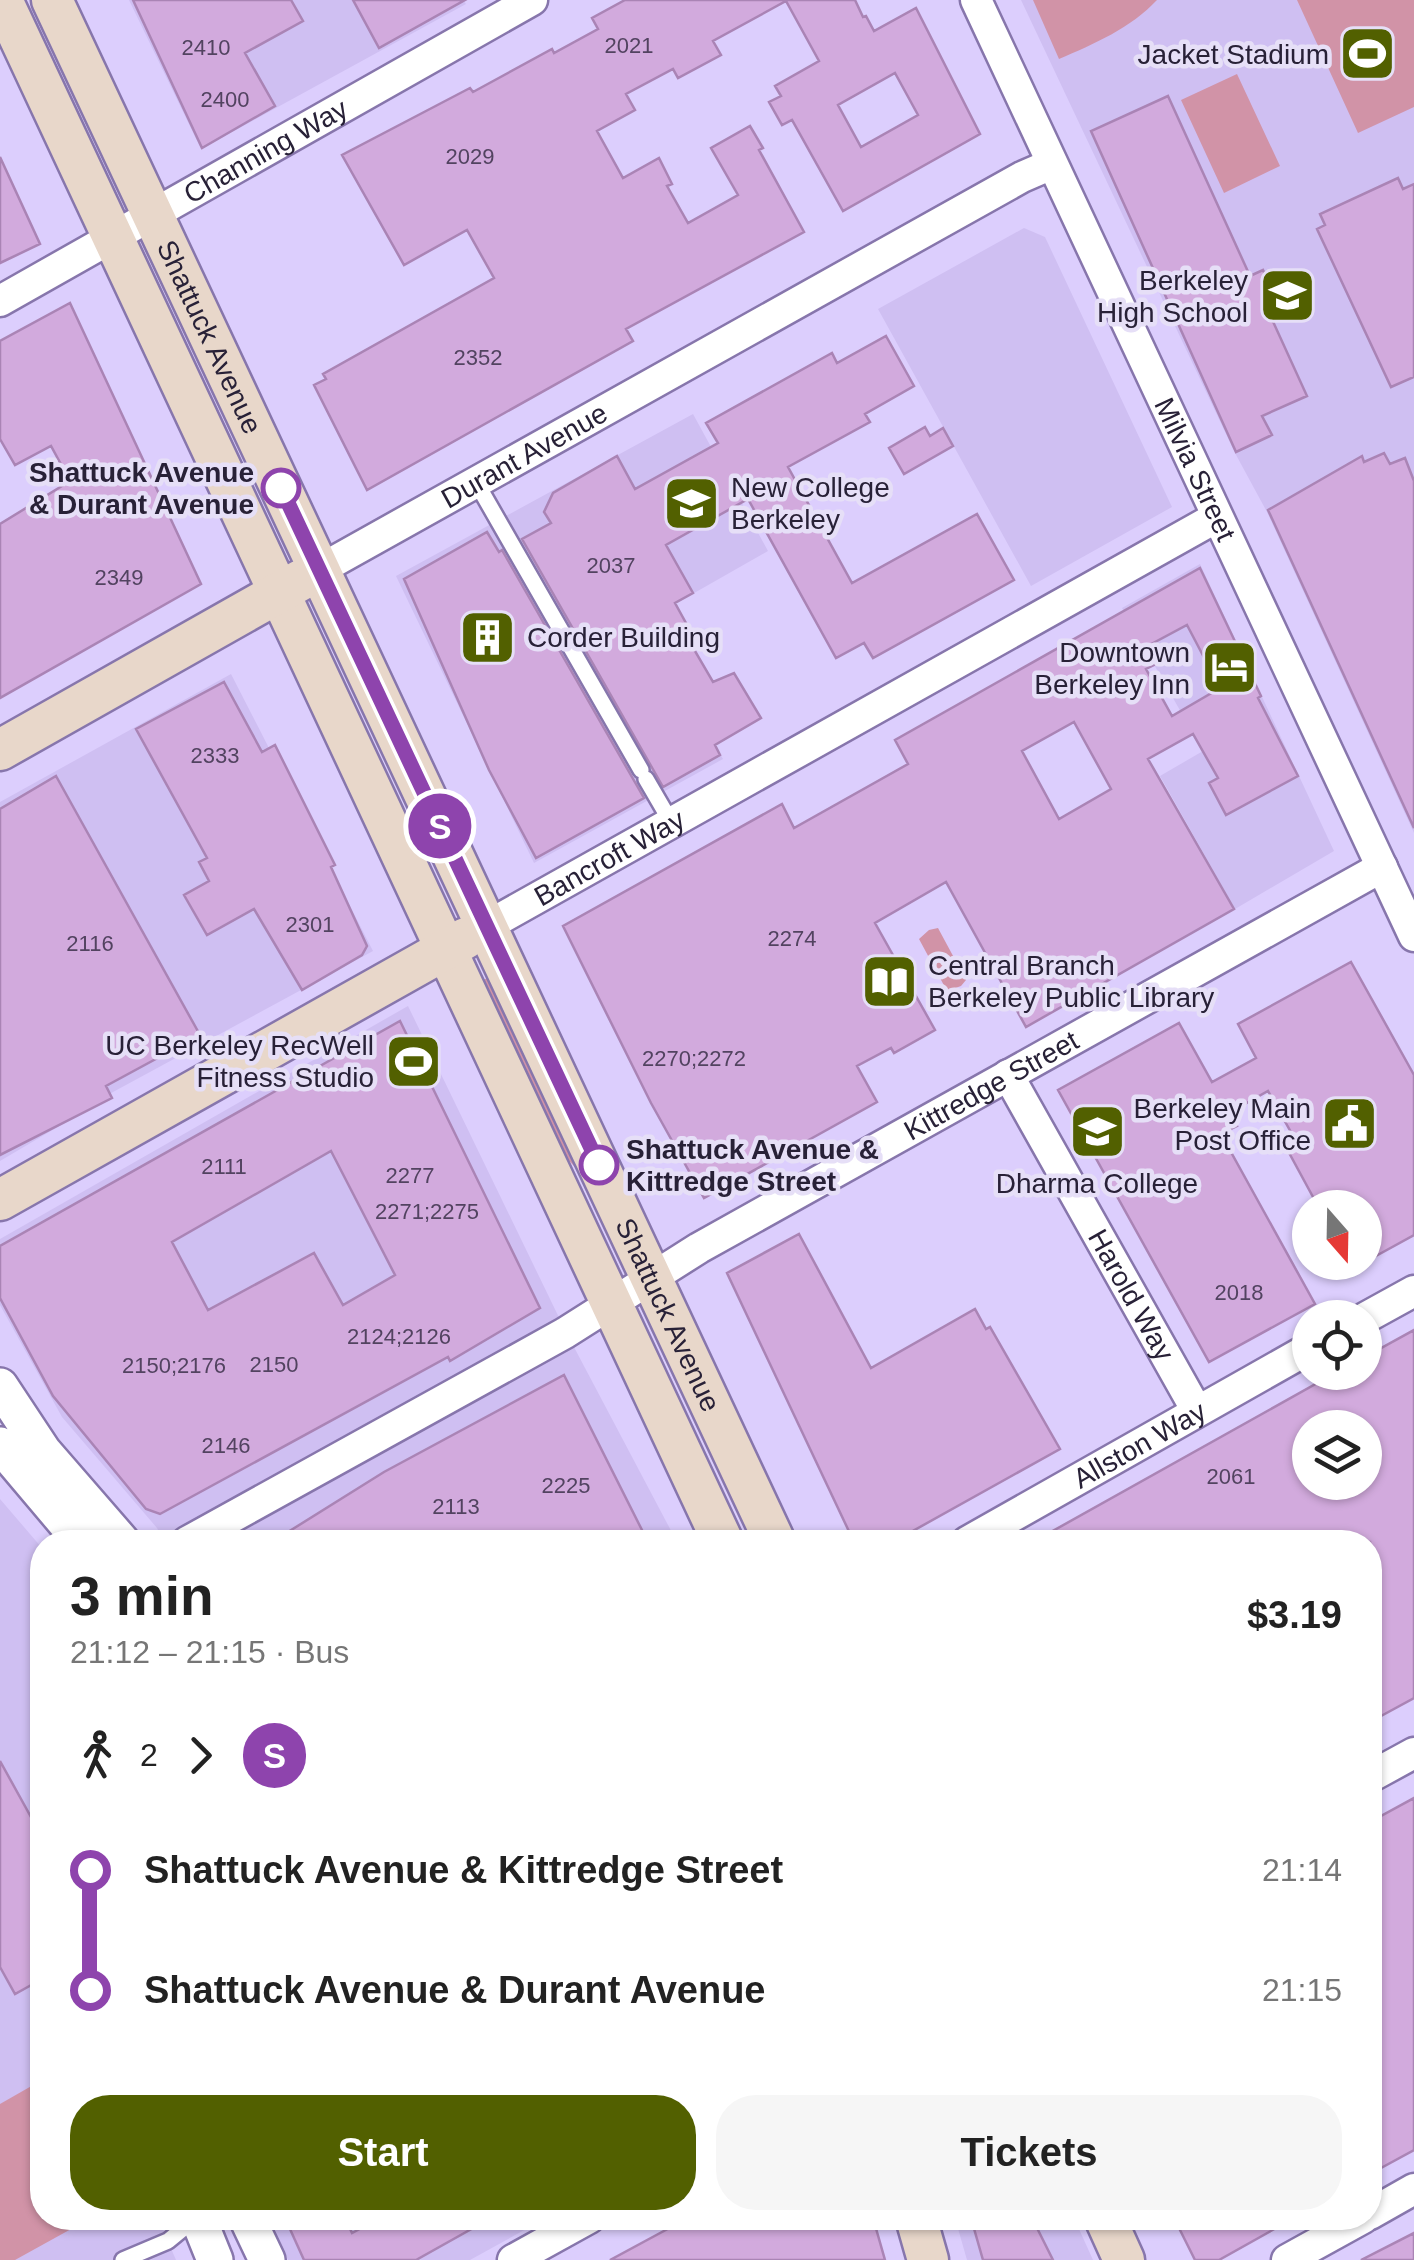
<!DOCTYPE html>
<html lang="en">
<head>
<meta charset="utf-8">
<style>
  body { margin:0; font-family:Helvetica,sans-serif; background:#f6f6f6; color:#222; height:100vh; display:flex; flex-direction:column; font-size:38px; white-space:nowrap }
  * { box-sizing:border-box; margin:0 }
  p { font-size:32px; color:#767676 }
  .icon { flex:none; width:55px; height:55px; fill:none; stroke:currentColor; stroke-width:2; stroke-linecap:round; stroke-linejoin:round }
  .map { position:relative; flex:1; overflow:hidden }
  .panel { position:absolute; left:30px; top:1530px; width:1352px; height:700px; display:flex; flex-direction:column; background:#fff; border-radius:40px; box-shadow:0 2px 8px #0004 }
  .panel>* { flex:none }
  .badge { padding:0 20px; border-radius:32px; font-size:35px; line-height:65px }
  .needle { width:65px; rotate:160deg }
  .tools { position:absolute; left:1292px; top:1190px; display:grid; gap:20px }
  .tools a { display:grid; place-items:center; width:90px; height:90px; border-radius:50%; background:#fff; box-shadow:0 2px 8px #0004; font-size:50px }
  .map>.badge { position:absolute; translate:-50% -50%; box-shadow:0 0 0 5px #fff }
  .legs { display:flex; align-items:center; gap:15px; height:110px; padding:0 40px; font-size:32px }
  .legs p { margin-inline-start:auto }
  .headline { display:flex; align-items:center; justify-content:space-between; height:170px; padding:0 40px }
  h1 { font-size:55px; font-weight:700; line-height:75px }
  .button { display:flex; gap:20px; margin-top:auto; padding:20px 40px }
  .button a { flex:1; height:115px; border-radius:40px; background:#526000; color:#fff; font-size:40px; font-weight:700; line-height:115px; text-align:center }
  .button a+a { background:#f6f6f6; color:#222 }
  ul { padding:0 40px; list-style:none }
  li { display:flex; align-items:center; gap:35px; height:120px; font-size:38px }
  li i { display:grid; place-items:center; width:15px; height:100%; margin:0 12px; background:currentColor }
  li i::after { content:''; width:25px; height:25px; margin:-12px; border:8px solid; border-radius:50%; background:#fff }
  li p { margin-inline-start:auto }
  li:first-child i { background:linear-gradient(#0000 50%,currentColor 0) }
  li:last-child i { background:linear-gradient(currentColor 50%,#0000 0) }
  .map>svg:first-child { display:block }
  .built { fill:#cfbff2 }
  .green { fill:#d193a7 }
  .building { fill:#d2aadd; stroke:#aa84b5; stroke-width:2.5; fill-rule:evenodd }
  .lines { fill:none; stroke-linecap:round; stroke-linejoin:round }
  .service-casing { stroke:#8776ac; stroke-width:20 }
  .minor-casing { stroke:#8776ac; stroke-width:35 }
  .tertiary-casing { stroke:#8776ac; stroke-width:40 }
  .secondary-casing { stroke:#8776ac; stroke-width:45 }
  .service { stroke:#fff; stroke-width:15 }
  .minor { stroke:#fff; stroke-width:30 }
  .tertiary { stroke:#fff; stroke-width:35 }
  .secondary { stroke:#e8d7ca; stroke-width:40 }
  .line-1-casing { stroke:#fff; stroke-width:22 }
  .line-1 { stroke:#8e44ad; stroke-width:15 }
  .stop-1-dot { fill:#fff; stroke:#8e44ad; stroke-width:5 }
  .labels { text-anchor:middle; stroke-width:9; stroke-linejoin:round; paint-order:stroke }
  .number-label { font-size:22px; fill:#524360 }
  .poi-label { font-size:28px; fill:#282137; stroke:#e6dff7; text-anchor:end }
  .street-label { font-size:28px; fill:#282137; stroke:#e6dff7 }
  .stop-label { font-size:28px; font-weight:bold; fill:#282137; stroke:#e6dff7; text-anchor:end }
</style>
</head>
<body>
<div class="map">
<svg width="1414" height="2260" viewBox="0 0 1414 2260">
  <rect width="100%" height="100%" fill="#dccefd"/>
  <path class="built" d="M129 0H463L466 4 201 149Z
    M1021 0H1414V833L1267 512 1235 453Z
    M1024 228 1045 237 1172 507 1031 586 878 309Z
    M693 414 768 551 645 621 723 759 534 863 396 576Z
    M1200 564 1334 851 1235 909 1160 776 1203 751 1122 608Z
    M231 674 373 951 78 1111V1115L0 1161V802Z
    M408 1006 566 1332 677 1542H164L157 1528 62 1417 0 1305V1239Z
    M0 1499 42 1548V2218H158L176 2260H0Z
    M278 2218H546L470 2260H288L274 2231 282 2226Z
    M955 2218H1064L1079 2229 1093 2260H967Z"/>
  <path class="green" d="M1033 0H1157C1131 28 1094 44 1059 59Z
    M1297 0H1414V107L1358 133Z
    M1237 74 1280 166 1224 193 1181 100Z
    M938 928 966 980 961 986 947 991 919 939 929 930Z
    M496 974 581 1174 556 1146 479 982Z
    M42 2080V2218H91L15 2260H0V2104Z"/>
  <path class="building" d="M133 0H291L303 21 245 53 275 106 202 148Z
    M353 0H465L379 48Z
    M625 0H855L863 17 866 16 874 31 916 8 980 134 843 211 792 120 782 125 769 102 781 96 775 86 819 61 786 1 713 41 721 55 678 78 673 69 626 94 635 110 597 131 623 178 659 158 672 184 667 186 688 223 738 195 711 148 750 126 763 148 759 150 804 232 626 329 633 341 367 490 314 385 326 379 323 374 494 278 467 230 404 265 342 155 470 88 473 92 552 49 554 53 598 29 592 18ZM895 73 918 115 861 147 838 105Z
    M1168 96 1250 276 1263 270 1275 297 1264 302 1307 396 1262 416 1272 435 1236 452 1091 131Z
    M0 157 40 244 0 263Z
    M1398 178 1403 189 1414 184V377L1391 387 1317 229 1325 225 1320 214Z
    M70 303 201 584 0 698V524L70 481 51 446 15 465 0 439V341Z
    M886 336 914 386 865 414 870 422 788 467 852 583 977 514 1014 580 873 658 864 643 836 658 748 499 666 545 693 593 675 603 697 643 692 646 713 682 734 673 761 718 715 745 720 755 663 787 522 539 551 523 544 512 553 493 617 456 635 489 718 443 706 423 832 353 837 363Z
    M925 427 930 436 943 428 953 446 904 474 889 448Z
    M1384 453 1390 464 1405 458 1414 481V828L1268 510 1362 456 1364 462Z
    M487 532 499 552 502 550 644 798 536 858 489 770 404 579Z
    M1200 568 1261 696 1258 698 1298 776 1226 815 1209 783 1218 778 1193 734 1148 759 1234 909 1026 1027 946 882 875 923 935 1030 894 1053 891 1048 857 1066 877 1102 704 1198 651 1103 563 926 782 804 794 828 908 764 895 740ZM1187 625 1220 688 1172 716 1146 669 1154 665 1144 648ZM1074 722 1111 789 1059 819 1022 751Z
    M224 682 262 752 275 745 335 865 331 867 367 946 362 955 302 990 254 909 207 935 184 895 209 881 199 862 207 858 136 729Z
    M56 776 200 1035 106 1086 112 1098 0 1155V809Z
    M1351 962 1414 1075V1235L1365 1262V1208H1319L1287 1149 1297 1143 1268 1091 1229 1113 1237 1126 1221 1134 1315 1304 1209 1362 1058 1090 1179 1023 1212 1082 1256 1058 1238 1024Z
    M400 1021 540 1308 450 1361 448 1357 160 1514 146 1509 53 1396 0 1298V1246ZM331 1151 395 1275 343 1305 314 1253 208 1310 172 1242Z
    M799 1234 871 1368 975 1309 986 1329 990 1327 1060 1449 893 1542H854L727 1273Z
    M1414 1330V1698L1370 1722V1542H1033L1337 1372H1365V1357ZM1310 1428H1365V1482H1310Z
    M564 1375 648 1542H272L384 1472Z
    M0 1761 42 1837V1979L15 1994 0 1967Z
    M1414 1798V2150L1370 2174V1822Z
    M285 2218H345L352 2233 380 2218H491L416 2260H304Z
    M688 2218H873L885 2260H610Z
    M971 2218H1032L1053 2260H983Z
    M1174 2218H1294L1219 2260H1195Z
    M1414 2233V2260H1361Z"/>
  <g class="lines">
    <defs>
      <path id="service" d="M476 482 641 770
        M646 779 671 822
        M123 2260 168 2241 196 2218"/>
      <g id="minor">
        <path id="s1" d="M976 0 1414 936"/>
        <path id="s2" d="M0 301 532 0"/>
        <path id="s3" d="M319 570 1022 177 1052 164"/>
        <path id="s4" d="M487 926 1217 517"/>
        <path id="s5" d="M1008 1075 1197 1411"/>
        <path d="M1365 1318 1414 1291"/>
        <path id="s6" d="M187 1542 565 1333 699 1248 1382 867"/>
        <path id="s7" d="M967 1542 1310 1348"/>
        <path d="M1370 1777 1414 1753"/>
        <path d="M1370 2214 1414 2189"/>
        <path d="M513 2260 589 2218"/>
        <path d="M1287 2260 1363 2218"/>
      </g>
      <path id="tertiary" d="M0 1386 43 1451 122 1542
        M0 1445 82 1542
        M198 2218 215 2260
        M247 2218 267 2260"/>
      <g id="secondary">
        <path d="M2 0 723 1542"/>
        <path id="s8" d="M52 0 775 1542"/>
        <path d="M0 750 301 580"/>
        <path d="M0 1200 466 938"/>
        <path d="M916 2218 928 2260"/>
        <path d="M1105 2218 1124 2260"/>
      </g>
    </defs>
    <use href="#service" class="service-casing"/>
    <use href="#minor" class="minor-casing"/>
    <use href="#tertiary" class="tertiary-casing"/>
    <use href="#secondary" class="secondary-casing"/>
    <use href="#service" class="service"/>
    <use href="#minor" class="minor"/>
    <use href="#tertiary" class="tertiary"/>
    <use href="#secondary" class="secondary"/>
  </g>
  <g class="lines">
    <defs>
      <path id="line-1" d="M281 488 599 1165"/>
    </defs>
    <use href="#line-1" class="line-1-casing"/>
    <use href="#line-1" class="line-1"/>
  </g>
  <defs>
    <symbol id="stadium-square" viewBox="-11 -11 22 22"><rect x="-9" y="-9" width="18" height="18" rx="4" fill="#526000" stroke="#e6dff7"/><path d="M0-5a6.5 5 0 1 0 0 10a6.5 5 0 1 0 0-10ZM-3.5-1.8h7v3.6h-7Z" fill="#fff"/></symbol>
    <symbol id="school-square" viewBox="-11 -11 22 22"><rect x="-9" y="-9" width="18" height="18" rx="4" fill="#526000" stroke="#e6dff7"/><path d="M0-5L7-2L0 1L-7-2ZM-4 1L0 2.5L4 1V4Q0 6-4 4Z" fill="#fff"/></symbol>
    <symbol id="university-square" viewBox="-11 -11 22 22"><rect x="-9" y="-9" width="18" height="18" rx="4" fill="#526000" stroke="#e6dff7"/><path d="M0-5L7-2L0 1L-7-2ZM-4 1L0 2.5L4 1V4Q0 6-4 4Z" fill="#fff"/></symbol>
    <symbol id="building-square" viewBox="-11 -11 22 22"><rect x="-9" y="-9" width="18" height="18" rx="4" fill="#526000" stroke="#e6dff7"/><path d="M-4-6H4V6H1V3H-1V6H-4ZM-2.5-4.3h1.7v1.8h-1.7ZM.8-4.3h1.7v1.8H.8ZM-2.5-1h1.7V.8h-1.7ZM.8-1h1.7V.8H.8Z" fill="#fff"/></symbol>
    <symbol id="hotel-square" viewBox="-11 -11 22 22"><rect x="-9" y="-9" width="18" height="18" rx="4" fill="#526000" stroke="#e6dff7"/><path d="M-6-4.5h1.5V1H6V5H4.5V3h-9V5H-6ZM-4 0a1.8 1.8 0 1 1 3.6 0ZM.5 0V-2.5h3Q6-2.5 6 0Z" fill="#fff"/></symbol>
    <symbol id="library-square" viewBox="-11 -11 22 22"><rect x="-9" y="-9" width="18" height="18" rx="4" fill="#526000" stroke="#e6dff7"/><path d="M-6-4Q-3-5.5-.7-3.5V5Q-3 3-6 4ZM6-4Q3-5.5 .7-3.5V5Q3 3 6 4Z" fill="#fff"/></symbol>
    <symbol id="civic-square" viewBox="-11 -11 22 22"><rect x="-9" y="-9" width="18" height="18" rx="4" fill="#526000" stroke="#e6dff7"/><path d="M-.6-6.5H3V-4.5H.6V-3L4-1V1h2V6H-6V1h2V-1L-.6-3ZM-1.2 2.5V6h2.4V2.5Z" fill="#fff"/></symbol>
  </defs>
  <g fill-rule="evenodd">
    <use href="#stadium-square" x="1336" y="22" width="63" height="63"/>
    <use href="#school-square" x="1256" y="264" width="63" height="63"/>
    <use href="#university-square" x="660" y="472" width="63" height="63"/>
    <use href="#building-square" x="456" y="606" width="63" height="63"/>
    <use href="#hotel-square" x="1198" y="636" width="63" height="63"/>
    <use href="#library-square" x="858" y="950" width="63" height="63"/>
    <use href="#stadium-square" x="382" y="1030" width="63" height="63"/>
    <use href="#civic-square" x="1318" y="1092" width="63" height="63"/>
    <use href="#university-square" x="1066" y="1100" width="63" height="63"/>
  </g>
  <g class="stop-1-dot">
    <circle cx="281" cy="488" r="18"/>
    <circle cx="599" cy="1165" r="18"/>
  </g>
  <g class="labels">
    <g class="number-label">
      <text x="629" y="53">2021</text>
      <text x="206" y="55">2410</text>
      <text x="225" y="107">2400</text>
      <text x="470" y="164">2029</text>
      <text x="478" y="365">2352</text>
      <text x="611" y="573">2037</text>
      <text x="119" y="585">2349</text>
      <text x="215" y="763">2333</text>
      <text x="310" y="932">2301</text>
      <text x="792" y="946">2274</text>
      <text x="90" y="951">2116</text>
      <text x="694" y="1066">2270;2272</text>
      <text x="224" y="1174">2111</text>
      <text x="410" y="1183">2277</text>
      <text x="427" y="1219">2271;2275</text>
      <text x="1239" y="1300">2018</text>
      <text x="399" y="1344">2124;2126</text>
      <text x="274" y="1372">2150</text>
      <text x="174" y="1373">2150;2176</text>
      <text x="226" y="1453">2146</text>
      <text x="1231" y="1484">2061</text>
      <text x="566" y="1493">2225</text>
      <text x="456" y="1514">2113</text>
    </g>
    <g class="poi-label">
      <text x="1329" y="64">Jacket Stadium</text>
      <text x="1248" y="290">Berkeley<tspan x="1248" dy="32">High School</tspan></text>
      <text x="731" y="497" text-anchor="start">New College<tspan x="731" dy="32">Berkeley</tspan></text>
      <text x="527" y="647" text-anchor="start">Corder Building</text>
      <text x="1190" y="662">Downtown<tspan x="1190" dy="32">Berkeley Inn</tspan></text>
      <text x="928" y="975" text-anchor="start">Central Branch<tspan x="928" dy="32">Berkeley Public Library</tspan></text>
      <text x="374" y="1055">UC Berkeley RecWell<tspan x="374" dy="32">Fitness Studio</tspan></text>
      <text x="1311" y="1118">Berkeley Main<tspan x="1311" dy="32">Post Office</tspan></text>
      <text x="1097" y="1193" text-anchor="middle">Dharma College</text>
    </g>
    <g class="street-label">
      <text dy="10" stroke="none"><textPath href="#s2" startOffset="305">Channing Way</textPath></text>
      <text dy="10" stroke="none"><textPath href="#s8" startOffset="372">Shattuck Avenue</textPath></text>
      <text dy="10" stroke="none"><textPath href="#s3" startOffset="235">Durant Avenue</textPath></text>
      <text dy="10" stroke="none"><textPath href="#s1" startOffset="518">Milvia Street</textPath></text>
      <text dy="10" stroke="none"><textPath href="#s4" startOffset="140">Bancroft Way</textPath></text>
      <text dy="10" stroke="none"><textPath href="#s6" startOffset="925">Kittredge Street</textPath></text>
      <text dy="10" stroke="none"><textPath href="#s5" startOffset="252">Harold Way</textPath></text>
      <text dy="10" stroke="none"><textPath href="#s8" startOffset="1452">Shattuck Avenue</textPath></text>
      <text dy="10" stroke="none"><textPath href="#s7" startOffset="198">Allston Way</textPath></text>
    </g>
    <g class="stop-label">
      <text x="254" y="482">Shattuck Avenue<tspan x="254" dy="32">&amp; Durant Avenue</tspan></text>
      <text x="626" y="1159" text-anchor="start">Shattuck Avenue &amp;<tspan x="626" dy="32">Kittredge Street</tspan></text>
    </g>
  </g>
</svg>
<div class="tools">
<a><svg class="needle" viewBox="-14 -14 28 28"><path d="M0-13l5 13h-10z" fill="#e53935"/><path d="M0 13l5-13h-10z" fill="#767676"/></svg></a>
<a><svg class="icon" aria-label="locate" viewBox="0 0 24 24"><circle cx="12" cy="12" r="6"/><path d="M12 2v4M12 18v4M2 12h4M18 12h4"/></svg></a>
<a><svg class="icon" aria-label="layers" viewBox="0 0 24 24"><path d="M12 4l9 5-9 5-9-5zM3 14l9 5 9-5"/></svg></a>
</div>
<b class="badge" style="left:440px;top:826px;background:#8e44ad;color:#fff">S</b>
<section class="panel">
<div class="headline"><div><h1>3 min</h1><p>21:12 – 21:15 · Bus</p></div><b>$3.19</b></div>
<div class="legs"><svg class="icon" aria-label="walk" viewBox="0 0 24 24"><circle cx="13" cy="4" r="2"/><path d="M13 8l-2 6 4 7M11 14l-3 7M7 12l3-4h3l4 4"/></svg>2<svg class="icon" aria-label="forward" viewBox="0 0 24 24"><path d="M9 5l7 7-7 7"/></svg><b class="badge" style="background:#8e44ad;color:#fff">S</b></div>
<ul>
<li><i style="color:#8e44ad"></i><b>Shattuck Avenue &amp; Kittredge Street</b><p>21:14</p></li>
<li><i style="color:#8e44ad"></i><b>Shattuck Avenue &amp; Durant Avenue</b><p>21:15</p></li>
</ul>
<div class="button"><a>Start</a><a>Tickets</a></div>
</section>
</div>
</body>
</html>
